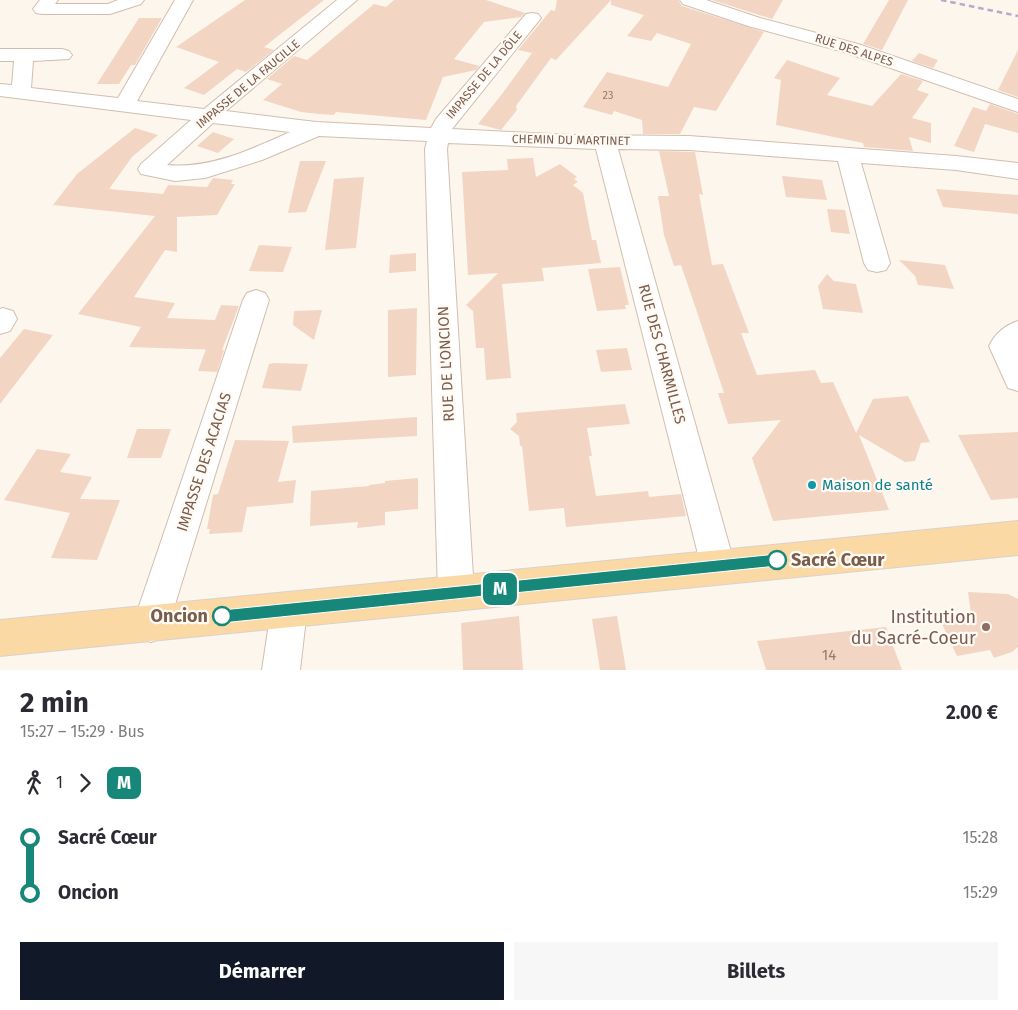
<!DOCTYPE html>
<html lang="fr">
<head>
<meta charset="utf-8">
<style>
  body { margin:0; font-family:"Fira Sans",sans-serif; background:#f7f7f7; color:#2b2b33; height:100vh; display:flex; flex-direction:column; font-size:19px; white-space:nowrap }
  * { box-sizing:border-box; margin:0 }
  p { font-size:16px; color:#7c7c81 }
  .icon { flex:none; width:28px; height:28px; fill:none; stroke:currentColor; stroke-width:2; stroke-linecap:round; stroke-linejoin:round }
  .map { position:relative; height:670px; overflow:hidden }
  .side { display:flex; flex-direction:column; background:#fff; flex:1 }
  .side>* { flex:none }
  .badge { padding:0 10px; border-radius:8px; font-size:18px; line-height:32px }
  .map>.badge { position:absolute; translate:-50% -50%; box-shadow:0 0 0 2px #fff }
  .legs { display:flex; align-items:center; gap:8px; height:55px; padding:0 20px; font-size:16px }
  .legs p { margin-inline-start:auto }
  .summary { display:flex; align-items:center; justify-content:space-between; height:85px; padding:0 20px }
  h1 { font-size:28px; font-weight:700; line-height:38px }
  .action { display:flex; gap:10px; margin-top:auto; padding:10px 20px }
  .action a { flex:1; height:58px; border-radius:0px; background:#111827; color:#fff; font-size:20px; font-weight:700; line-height:58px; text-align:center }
  .action a+a { background:#f7f7f7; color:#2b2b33 }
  ul { padding:0 20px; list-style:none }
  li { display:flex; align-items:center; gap:18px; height:55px; font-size:19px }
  li i { display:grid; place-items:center; width:8px; height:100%; margin:0 6px; background:currentColor }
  li i::after { content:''; width:12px; height:12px; margin:-6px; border:4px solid; border-radius:50%; background:#fff }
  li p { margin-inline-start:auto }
  li:first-child i { background:linear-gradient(#0000 50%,currentColor 0) }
  li:last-child i { background:linear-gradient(currentColor 50%,#0000 0) }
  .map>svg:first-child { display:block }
  .building { fill:#f3d5c3 }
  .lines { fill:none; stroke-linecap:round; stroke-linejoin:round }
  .minor-casing { stroke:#d1beb0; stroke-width:2 }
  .major-casing { stroke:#dad1cd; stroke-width:2 }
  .minor { fill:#fff; fill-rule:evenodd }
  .major { fill:#fbd9a5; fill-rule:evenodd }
  .rail { stroke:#b9a8c9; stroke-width:2.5; stroke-dasharray:5.5 4; stroke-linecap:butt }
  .line-1 { fill:#178779; stroke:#fff }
  .culture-dot { fill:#0f9aa8; stroke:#fffaf3; stroke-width:2 }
  .stop-1-dot { fill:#fff; stroke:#178779; stroke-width:2.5 }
  .education-dot { fill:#8d6e63; stroke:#fffaf3; stroke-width:2 }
  .labels { text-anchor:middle; stroke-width:4.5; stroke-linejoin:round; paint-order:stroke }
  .far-number-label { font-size:11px; fill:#987a6a }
  .far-street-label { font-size:12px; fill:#7a5c4d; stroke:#fffaf3 }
  .street-label { font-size:15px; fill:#7a5c4d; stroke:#fffaf3 }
  .culture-label { font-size:15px; fill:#0d838f; stroke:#fffaf3; text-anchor:start }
  .near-number-label { font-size:15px; fill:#987a6a }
  .near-stop-label { font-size:18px; font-weight:bold; fill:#7a5c4d; stroke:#fffaf3; text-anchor:start }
  .near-education-label { font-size:18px; fill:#785e54; stroke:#fffaf3; text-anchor:end }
</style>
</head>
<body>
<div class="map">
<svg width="1018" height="670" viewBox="0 0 1018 670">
  <rect width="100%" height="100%" fill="#fdf6ec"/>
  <path class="building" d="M245 0H324L264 47 274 50 246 72 237 69 204 95 184 88 219 62 176 47Z
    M394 0H486L525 13 521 17 484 22 454 59 479 66 476 70 443 77 426 120 336 112 334 115 319 114 301 112 263 100 282 84 267 79 294 56 307 60 374 4 386 7Z
    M557 0H678L682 6 764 32 716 111 694 107 680 134H643L642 120 614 111 612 115 583 107 607 72 668 87 691 44 657 33 651 41 627 36 644 15 611 5V0L556 60 551 58 516 106 517 110 501 130 478 124 502 94 532 53 518 50 551 10 555 11Z
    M712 0H783L772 19Z
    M889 0H908L882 50 863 44Z
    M139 18H162L135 65H131L119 84H97Z
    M1018 50V97L998 90Z
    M919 53 938 60 933 68 912 61Z
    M787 60 840 78 827 95 872 106 901 74 923 81 917 90 929 94 912 118 931 123V143L909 137 913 151 864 147 863 143 776 125 781 80 774 78Z
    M990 104 1018 114V133L985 124 974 152 954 146 973 107 986 111Z
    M135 128 158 135 132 157 109 189 163 194 168 185 207 187 213 178 233 180 231 184H235L217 215 177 217V252L165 250 134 297 175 303 167 318 215 320 221 305 239 306 222 350 129 347 141 327 78 314 155 216 53 205 77 174Z
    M213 132 234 139 218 153 197 146Z
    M659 151 695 152 703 195 699 194 712 265 723 264 749 333H741L757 375 815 370 821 383 833 382 856 433 873 399 908 396 930 442 921 443 915 461 905 462 859 435 889 510 773 521 752 458 781 420 728 424 718 393H724L696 309 681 265 674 266 664 235 658 196H669Z
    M533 158 536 177 560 164 577 177 574 179 578 182 573 185 583 193 592 240H596L601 263 542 268 544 281 502 284 511 378 486 380 484 348H476L473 311 466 305 498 273 468 275 462 172 508 170 507 159Z
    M300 161H326L306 212 288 213Z
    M782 176 822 180 827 200 786 197Z
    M364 177 356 248 325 250 334 179Z
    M936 189 1018 195V214L943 207Z
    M827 209 845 210 850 234 831 232Z
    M259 245 292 247 283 272 249 271Z
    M416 253V271L389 273 390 255Z
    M899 260 945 265 954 289 918 285 915 276Z
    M620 267 629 305H625L626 309 597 311 588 269Z
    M827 274 834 281 856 284 863 313 823 309 818 286Z
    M417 308 416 375 388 377V310Z
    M322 310 314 340 293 325 294 311Z
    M24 329 53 335 0 404V358Z
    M627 348 632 370 601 372 596 350Z
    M206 349 224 350 217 372 198 371Z
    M274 363 308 364 301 391 262 388 269 364Z
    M625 404 630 424 587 428 592 456H589L596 496 648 491 649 497 681 494 686 516 566 527 564 508 529 511 522 446H520L519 436 510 429 517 422 516 413Z
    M417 417V436L293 443 292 426Z
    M137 429H171L161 458H127Z
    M1018 432V498L991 500 958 435Z
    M235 440 289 441 278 482 296 480 293 503 247 507 242 532 209 534 210 529H207L213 495 218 494Z
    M37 449 71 454 60 472 92 477 80 499 120 500 97 560 51 558 70 513 4 500Z
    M418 478V509L385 512V525L357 528 358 522 310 526 311 491 369 486V485L385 483V481Z
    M968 592 1008 594 1018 599V647L1012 652 994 658 990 650 957 656 942 624 972 621Z
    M519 616 523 670H463L461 623Z
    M617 616 626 670H600L592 619Z
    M886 627 902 670H766L757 641Z"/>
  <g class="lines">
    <defs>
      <path id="minor" d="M40 0H58L55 4H108L118 0H144L141 4 110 14H42L36 13 33 9Z
        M175 0H193L137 101 204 109 337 0H357L226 111 316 122 431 128 436 119 526 14 532 13 538 14 541 18 452 129 571 135 689 136 956 156 1018 163V179L956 170 861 163 890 263 886 270 877 272 868 270 864 263 838 161 689 150 618 149 735 566 730 578 718 583 706 578 701 566 596 149 448 143 447 149 474 593 468 605 456 611 444 605 438 593 425 149 427 141 319 136 262 160 205 178 175 181 141 174 138 169 141 164 191 120 0 96V84L12 85 14 61H0V49H62L69 51 72 55 69 59 33 61 31 88 118 98ZM213 123 290 132C252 149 210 169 167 165Z
        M680 0H706L760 18 858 44 1018 99V112L844 52 748 26 683 4Z
        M256 290 265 293 269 300 169 624 164 637 151 642 138 637 133 624 243 300 247 293Z
        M3 308 13 311 17 319 10 331 0 334V309Z
        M1018 321V391L1008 388 989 346C995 334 1005 325 1018 321Z
        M289 592 302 597 307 610 300 670H262L271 610 276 597Z"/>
      <path id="major" d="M1018 521V555L0 656V620Z"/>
    </defs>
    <use href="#minor" class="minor-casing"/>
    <use href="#major" class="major-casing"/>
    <use href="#minor" class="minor"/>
    <use href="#major" class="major"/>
    <path class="rail" d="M941 0 1018 16"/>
  </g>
  <path class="line-1" d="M777 554 781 556 783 560 781 564 777 566 222 623 218 621 216 616 218 612 222 610Z"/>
  <circle class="culture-dot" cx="812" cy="485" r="5"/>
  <g class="stop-1-dot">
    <circle cx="777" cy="560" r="9"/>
    <circle cx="222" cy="616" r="9"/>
  </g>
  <circle class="education-dot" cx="986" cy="627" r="5"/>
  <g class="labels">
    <g class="far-number-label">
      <text x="608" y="99">23</text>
    </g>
    <g class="far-street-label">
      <text transform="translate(854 50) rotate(18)" y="4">RUE DES ALPES</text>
      <text transform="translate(484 75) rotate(-50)" y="4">IMPASSE DE LA DÔLE</text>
      <text transform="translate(248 84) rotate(-40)" y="4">IMPASSE DE LA FAUCILLE</text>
      <text transform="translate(571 140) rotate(1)" y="4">CHEMIN DU MARTINET</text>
    </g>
    <g class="street-label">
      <text transform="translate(662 354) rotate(75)" y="5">RUE DES CHARMILLES</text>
      <text transform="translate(446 364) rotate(-93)" y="5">RUE DE L'ONCION</text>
      <text transform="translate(204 462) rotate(-72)" y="5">IMPASSE DES ACACIAS</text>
    </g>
    <g class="culture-label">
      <text x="822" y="490">Maison de santé</text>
    </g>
    <g class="near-number-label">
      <text x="829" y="660">14</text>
    </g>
    <g class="near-stop-label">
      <text x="791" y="566">Sacré Cœur</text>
      <text x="208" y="622" text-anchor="end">Oncion</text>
    </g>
    <g class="near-education-label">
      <text x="976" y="623">Institution<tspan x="976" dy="21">du Sacré-Coeur</tspan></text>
    </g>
  </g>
</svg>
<b class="badge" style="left:500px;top:589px;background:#178779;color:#fff">M</b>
</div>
<section class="side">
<div class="summary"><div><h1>2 min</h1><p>15:27 – 15:29 · Bus</p></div><b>2.00 €</b></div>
<div class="legs"><svg class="icon" aria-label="walk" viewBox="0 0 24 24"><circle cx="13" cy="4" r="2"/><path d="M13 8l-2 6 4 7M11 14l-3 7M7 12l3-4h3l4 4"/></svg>1<svg class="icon" aria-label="forward" viewBox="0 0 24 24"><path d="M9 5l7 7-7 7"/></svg><b class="badge" style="background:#178779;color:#fff">M</b></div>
<ul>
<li><i style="color:#178779"></i><b>Sacré Cœur</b><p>15:28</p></li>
<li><i style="color:#178779"></i><b>Oncion</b><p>15:29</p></li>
</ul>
<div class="action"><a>Démarrer</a><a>Billets</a></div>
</section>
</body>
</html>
